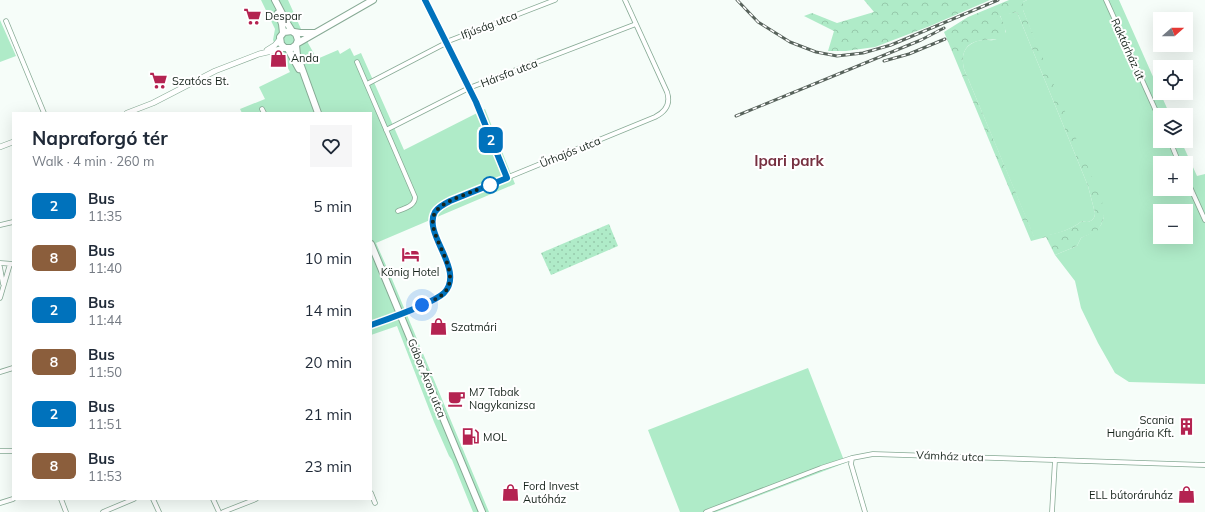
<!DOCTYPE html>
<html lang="en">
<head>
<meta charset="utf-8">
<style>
  body { margin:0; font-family:Mulish,sans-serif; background:#f6f6f7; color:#1f2937; height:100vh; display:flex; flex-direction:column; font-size:15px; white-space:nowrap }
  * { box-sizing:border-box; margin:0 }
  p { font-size:13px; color:#747a83 }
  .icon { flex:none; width:22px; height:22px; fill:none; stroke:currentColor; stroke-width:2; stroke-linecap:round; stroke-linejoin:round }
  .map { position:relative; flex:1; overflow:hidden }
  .drawer { position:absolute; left:12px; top:112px; width:360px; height:388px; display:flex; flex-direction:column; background:#fff; border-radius:0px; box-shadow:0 4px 16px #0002 }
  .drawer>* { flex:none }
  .badge { padding:0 8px; border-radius:6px; font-size:14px; line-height:26px }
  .needle { width:26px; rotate:69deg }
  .buttons { position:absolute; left:1153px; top:12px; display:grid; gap:8px }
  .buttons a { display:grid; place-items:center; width:40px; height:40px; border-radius:0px; background:#fff; box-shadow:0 4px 16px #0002; font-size:20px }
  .you { position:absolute; width:20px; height:20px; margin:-10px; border:3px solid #fff; border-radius:50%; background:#1a73e8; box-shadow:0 0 0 6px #1a73e833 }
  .map>.badge { position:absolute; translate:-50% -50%; box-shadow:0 0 0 2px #fff }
  .round { display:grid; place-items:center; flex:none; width:42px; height:42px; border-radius:0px; background:#f6f6f7 }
  .summary { display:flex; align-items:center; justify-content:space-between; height:68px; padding:0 20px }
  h1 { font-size:19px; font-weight:700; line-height:30px }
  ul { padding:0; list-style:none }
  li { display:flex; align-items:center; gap:12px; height:52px; padding:0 20px }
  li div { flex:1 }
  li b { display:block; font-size:15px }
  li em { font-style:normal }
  li .badge { min-width:44px; font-weight:700; text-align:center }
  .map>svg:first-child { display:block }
  .grass { fill:#afebc8; fill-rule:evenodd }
  .forest { fill:url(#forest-crowns); fill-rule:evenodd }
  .park { fill:url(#park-dots) }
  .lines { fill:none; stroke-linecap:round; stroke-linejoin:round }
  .minor-casing { stroke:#87aa95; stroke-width:5.5 }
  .tertiary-casing { stroke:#87aa95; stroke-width:6 }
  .secondary-casing { stroke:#87aa95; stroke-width:8 }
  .primary-casing { stroke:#87aa95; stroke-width:8 }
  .minor { stroke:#fff; stroke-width:4 }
  .tertiary { stroke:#fff; stroke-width:5 }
  .secondary { stroke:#fff; stroke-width:6 }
  .primary { stroke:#fff; stroke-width:6 }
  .rail-casing { stroke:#58635c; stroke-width:3 }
  .rail { stroke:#fff; stroke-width:1.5; stroke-dasharray:4.5; stroke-linecap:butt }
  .line-casing { stroke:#fff; stroke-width:9 }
  .line { stroke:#0072bc; stroke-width:6 }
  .walk { stroke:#17241c; stroke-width:4; stroke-dasharray:0 7.2 }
  .stop-dot { fill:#fff; stroke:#0072bc; stroke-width:2 }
  .labels { text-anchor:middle; stroke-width:4; stroke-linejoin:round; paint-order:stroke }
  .poi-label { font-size:11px; fill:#17241c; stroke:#fff; text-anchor:start }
  .street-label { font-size:11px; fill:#17241c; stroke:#fff }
  .district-label { font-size:15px; font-weight:bold; fill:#763040; stroke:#fff }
</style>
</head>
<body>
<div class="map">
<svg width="1205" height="512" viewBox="0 0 1205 512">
  <defs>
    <pattern id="forest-crowns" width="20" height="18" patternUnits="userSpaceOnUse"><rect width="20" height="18" fill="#afebc8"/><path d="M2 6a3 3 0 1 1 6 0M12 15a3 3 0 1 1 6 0" fill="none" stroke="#96c9ab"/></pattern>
    <pattern id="park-dots" width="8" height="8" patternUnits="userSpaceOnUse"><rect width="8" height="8" fill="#afebc8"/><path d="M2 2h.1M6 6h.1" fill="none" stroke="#96c9ab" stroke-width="1.8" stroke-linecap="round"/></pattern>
  </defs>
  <rect width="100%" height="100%" fill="#f6fdf9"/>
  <path class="grass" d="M261 0H288L301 29H305L308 43 317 59 338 50 340 54 350 48 354 56 361 53 404 150 485 109 515 184 376 243 392 279 489 512H473L452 460 449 456 434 422 397 326 371 335V113H242L240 109 265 99 259 87 290 72 273 40 275 29Z
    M1027 0H1119L1170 115H1160V141H1181L1197 176 1205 174V384L1129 382 1115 373 1098 343 1081 308 1075 281 1055 255 1077 246 1081 238 1097 230 1101 225 1104 217 1023 10V2ZM1160 163H1186V189H1160ZM1160 211H1186V237H1160Z
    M1017 12 1088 186 1095 213C1095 220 1089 224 1082 221 1070 231 1050 236 1034 237L964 69C960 53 966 42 983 40 986 39 990 41 993 40 997 40 1002 35 1006 32L1000 15Z
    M0 20 16 56 0 62Z
    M808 368 845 463 716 512H680L648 430Z"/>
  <path class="forest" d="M864 0H990L930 26 875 47 846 51H828L834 31 804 16 812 13 837 23 874 12Z
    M1009 0H1027L1023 2V10L1102 201 1104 217 1101 225 1097 231 1081 238 1077 246 1055 255 1046 237 1031 241 944 32 968 17ZM1017 12 1088 186 1095 213C1095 220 1089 224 1082 221 1070 231 1049 236 1034 236L964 69C960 53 966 41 984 40 993 39 996 41 1005 36 1007 29 1003 22 1000 16Z"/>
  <path class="park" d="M609 224 618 246 551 275 541 253Z"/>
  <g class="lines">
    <defs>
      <path id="minor" d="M425 0 476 102 507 178
        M1106 0 1160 120
        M6 21 44 113
        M446 42 555 0
        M357 62 415 197C415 206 405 208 398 211
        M367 84 446 43
        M262 109 264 113
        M386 130 469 88 636 24
        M1170 141 1179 163
        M1186 178 1205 220
        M0 225 13 222
        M0 263 13 264
        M0 267 3 284
        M0 298 10 264
        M371 325 434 300C441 296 449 290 450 282 453 271 440 245 436 234 434 227 431 219 435 213 438 207 444 204 450 201L655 117C665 112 671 104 667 92L625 0
        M0 372 13 368
        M0 451H13
        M852 458 851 464 865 512
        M371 493 375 503
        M61 499 66 512
        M153 499 159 512
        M213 499 219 512
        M0 503 13 499
        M103 512 134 499
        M223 512 256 499
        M706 512 821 468 852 458 873 454 1205 465
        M1052 512 1055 460"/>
      <path id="tertiary" d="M267 50 275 45 280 39
        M127 113 153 103 215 71 259 54 285 48
        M0 147 13 142"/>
      <path id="secondary" d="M294 32 300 33H314
        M298 43 373 0"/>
      <path id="primary" d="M275 0 287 23 292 31 296 34 298 40 296 45 292 48H285L281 44 280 37 284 32 292 31
        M278 13 282 24 283 33
        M296 45 297 55 318 113
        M288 49 299 69
        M371 244 482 512"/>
    </defs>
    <use href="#minor" class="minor-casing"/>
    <use href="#tertiary" class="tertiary-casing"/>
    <use href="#secondary" class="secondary-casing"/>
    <use href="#primary" class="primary-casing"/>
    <use href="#minor" class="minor"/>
    <use href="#tertiary" class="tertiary"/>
    <use href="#secondary" class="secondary"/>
    <use href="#primary" class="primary"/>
    <defs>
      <path id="rail" d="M737 0 758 22 790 42 816 52 837 56 863 53 891 45 998 0
        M884 61 909 54 945 39
        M736 116 921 40 944 28"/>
    </defs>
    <use href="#rail" class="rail-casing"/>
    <use href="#rail" class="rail"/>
  </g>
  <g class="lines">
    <defs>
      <path id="line" d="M371 325C388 319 432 304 444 293 466 270 422 234 435 212 438 207 444 204 450 201L507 178 476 102 425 0"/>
    </defs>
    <use href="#line" class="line-casing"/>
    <use href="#line" class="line"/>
    <path class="walk" d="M422 305C430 302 438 299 444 293 466 270 419 230 437 210 447 199 476 191 490 185"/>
  </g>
  <defs>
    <symbol id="supermarket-bare" viewBox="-9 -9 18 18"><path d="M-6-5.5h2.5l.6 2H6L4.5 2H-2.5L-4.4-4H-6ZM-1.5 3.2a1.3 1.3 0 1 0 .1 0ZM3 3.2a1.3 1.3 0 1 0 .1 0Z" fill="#b42351" stroke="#fff" stroke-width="2.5" paint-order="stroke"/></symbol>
    <symbol id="shop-bare" viewBox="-9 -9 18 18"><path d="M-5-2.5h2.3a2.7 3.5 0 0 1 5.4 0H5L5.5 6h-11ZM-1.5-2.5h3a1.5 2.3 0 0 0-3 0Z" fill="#b42351" stroke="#fff" stroke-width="2.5" paint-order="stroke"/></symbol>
    <symbol id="hotel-bare" viewBox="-9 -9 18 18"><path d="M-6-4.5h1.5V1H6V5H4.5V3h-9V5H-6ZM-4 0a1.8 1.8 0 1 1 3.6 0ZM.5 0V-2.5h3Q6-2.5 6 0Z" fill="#b42351" stroke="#fff" stroke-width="2.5" paint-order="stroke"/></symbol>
    <symbol id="cafe-bare" viewBox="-9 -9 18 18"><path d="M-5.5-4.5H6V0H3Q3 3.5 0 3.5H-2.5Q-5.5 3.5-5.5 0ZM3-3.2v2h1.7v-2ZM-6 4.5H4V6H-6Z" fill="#b42351" stroke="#fff" stroke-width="2.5" paint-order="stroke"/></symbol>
    <symbol id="building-bare" viewBox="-9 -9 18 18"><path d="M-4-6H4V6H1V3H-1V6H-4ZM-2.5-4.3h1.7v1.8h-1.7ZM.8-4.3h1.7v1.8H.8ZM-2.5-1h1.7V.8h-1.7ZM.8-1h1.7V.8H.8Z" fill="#b42351" stroke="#fff" stroke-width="2.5" paint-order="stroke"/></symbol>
    <symbol id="fuel-bare" viewBox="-9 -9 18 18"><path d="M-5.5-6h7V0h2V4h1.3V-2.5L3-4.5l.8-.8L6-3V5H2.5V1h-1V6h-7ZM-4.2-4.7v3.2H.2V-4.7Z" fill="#b42351" stroke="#fff" stroke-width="2.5" paint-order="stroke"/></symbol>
  </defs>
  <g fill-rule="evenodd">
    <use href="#supermarket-bare" x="240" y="4" width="25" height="25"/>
    <use href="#shop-bare" x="266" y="46" width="25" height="25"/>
    <use href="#supermarket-bare" x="146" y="68" width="25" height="25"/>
    <use href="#hotel-bare" x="398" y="242" width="25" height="25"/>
    <use href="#shop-bare" x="426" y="314" width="25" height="25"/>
    <use href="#cafe-bare" x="444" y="386" width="25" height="25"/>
    <use href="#building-bare" x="1174" y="414" width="25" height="25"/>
    <use href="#fuel-bare" x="458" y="424" width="25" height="25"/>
    <use href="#shop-bare" x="498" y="480" width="25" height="25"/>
    <use href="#shop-bare" x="1174" y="482" width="25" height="25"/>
  </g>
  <circle class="stop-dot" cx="490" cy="185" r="8"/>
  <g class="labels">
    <g class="poi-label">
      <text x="265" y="20">Despar</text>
      <text x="291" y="62">Anda</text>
      <text x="172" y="85">Szatócs Bt.</text>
      <text x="410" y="276" text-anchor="middle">König Hotel</text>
      <text x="451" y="331">Szatmári</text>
      <text x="469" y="396">M7 Tabak<tspan x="469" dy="13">Nagykanizsa</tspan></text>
      <text x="1174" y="424" text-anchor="end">Scania<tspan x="1174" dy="13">Hungária Kft.</tspan></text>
      <text x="483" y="441">MOL</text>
      <text x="523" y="490">Ford Invest<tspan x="523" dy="13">Autóház</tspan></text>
      <text x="1173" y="499" text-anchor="end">ELL bútoráruház</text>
    </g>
    <g class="street-label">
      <text transform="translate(489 25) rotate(-21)" y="4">Ifjúság utca</text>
      <text transform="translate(1128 49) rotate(66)" y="4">Raktárház út</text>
      <text transform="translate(509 73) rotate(-21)" y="4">Hársfa utca</text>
      <text transform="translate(570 152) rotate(-22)" y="4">Űrhajós utca</text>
      <text transform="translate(427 378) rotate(68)" y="4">Gábor Áron utca</text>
      <text transform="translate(950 456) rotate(2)" y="4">Vámház utca</text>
    </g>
    <g class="district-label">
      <text x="789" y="166">Ipari park</text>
    </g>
  </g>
</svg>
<div class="buttons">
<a><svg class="needle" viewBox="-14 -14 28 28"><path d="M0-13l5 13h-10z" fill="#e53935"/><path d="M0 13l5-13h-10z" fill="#747a83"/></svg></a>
<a><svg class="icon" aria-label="locate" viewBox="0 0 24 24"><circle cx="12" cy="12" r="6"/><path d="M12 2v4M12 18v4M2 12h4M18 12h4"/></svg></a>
<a><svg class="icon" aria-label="layers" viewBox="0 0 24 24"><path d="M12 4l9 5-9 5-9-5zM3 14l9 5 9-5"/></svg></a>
<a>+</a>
<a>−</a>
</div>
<div class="you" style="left:422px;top:305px"></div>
<b class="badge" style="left:491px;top:140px;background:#0072bc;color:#fff">2</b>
<section class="drawer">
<div class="summary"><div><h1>Napraforgó tér</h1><p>Walk · 4 min · 260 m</p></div><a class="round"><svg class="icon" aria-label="heart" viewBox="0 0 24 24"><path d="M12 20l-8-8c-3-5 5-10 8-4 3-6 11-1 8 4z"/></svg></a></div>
<ul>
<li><span class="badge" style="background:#0072bc;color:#fff">2</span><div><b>Bus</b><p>11:35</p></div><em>5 min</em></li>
<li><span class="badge" style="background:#8b5e3c;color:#fff">8</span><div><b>Bus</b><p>11:40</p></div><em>10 min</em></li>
<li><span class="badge" style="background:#0072bc;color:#fff">2</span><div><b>Bus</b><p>11:44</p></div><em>14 min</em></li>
<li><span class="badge" style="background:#8b5e3c;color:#fff">8</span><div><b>Bus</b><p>11:50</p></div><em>20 min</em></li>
<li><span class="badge" style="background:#0072bc;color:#fff">2</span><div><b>Bus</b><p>11:51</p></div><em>21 min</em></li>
<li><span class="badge" style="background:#8b5e3c;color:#fff">8</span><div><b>Bus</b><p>11:53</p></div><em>23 min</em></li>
</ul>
</section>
</div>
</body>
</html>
